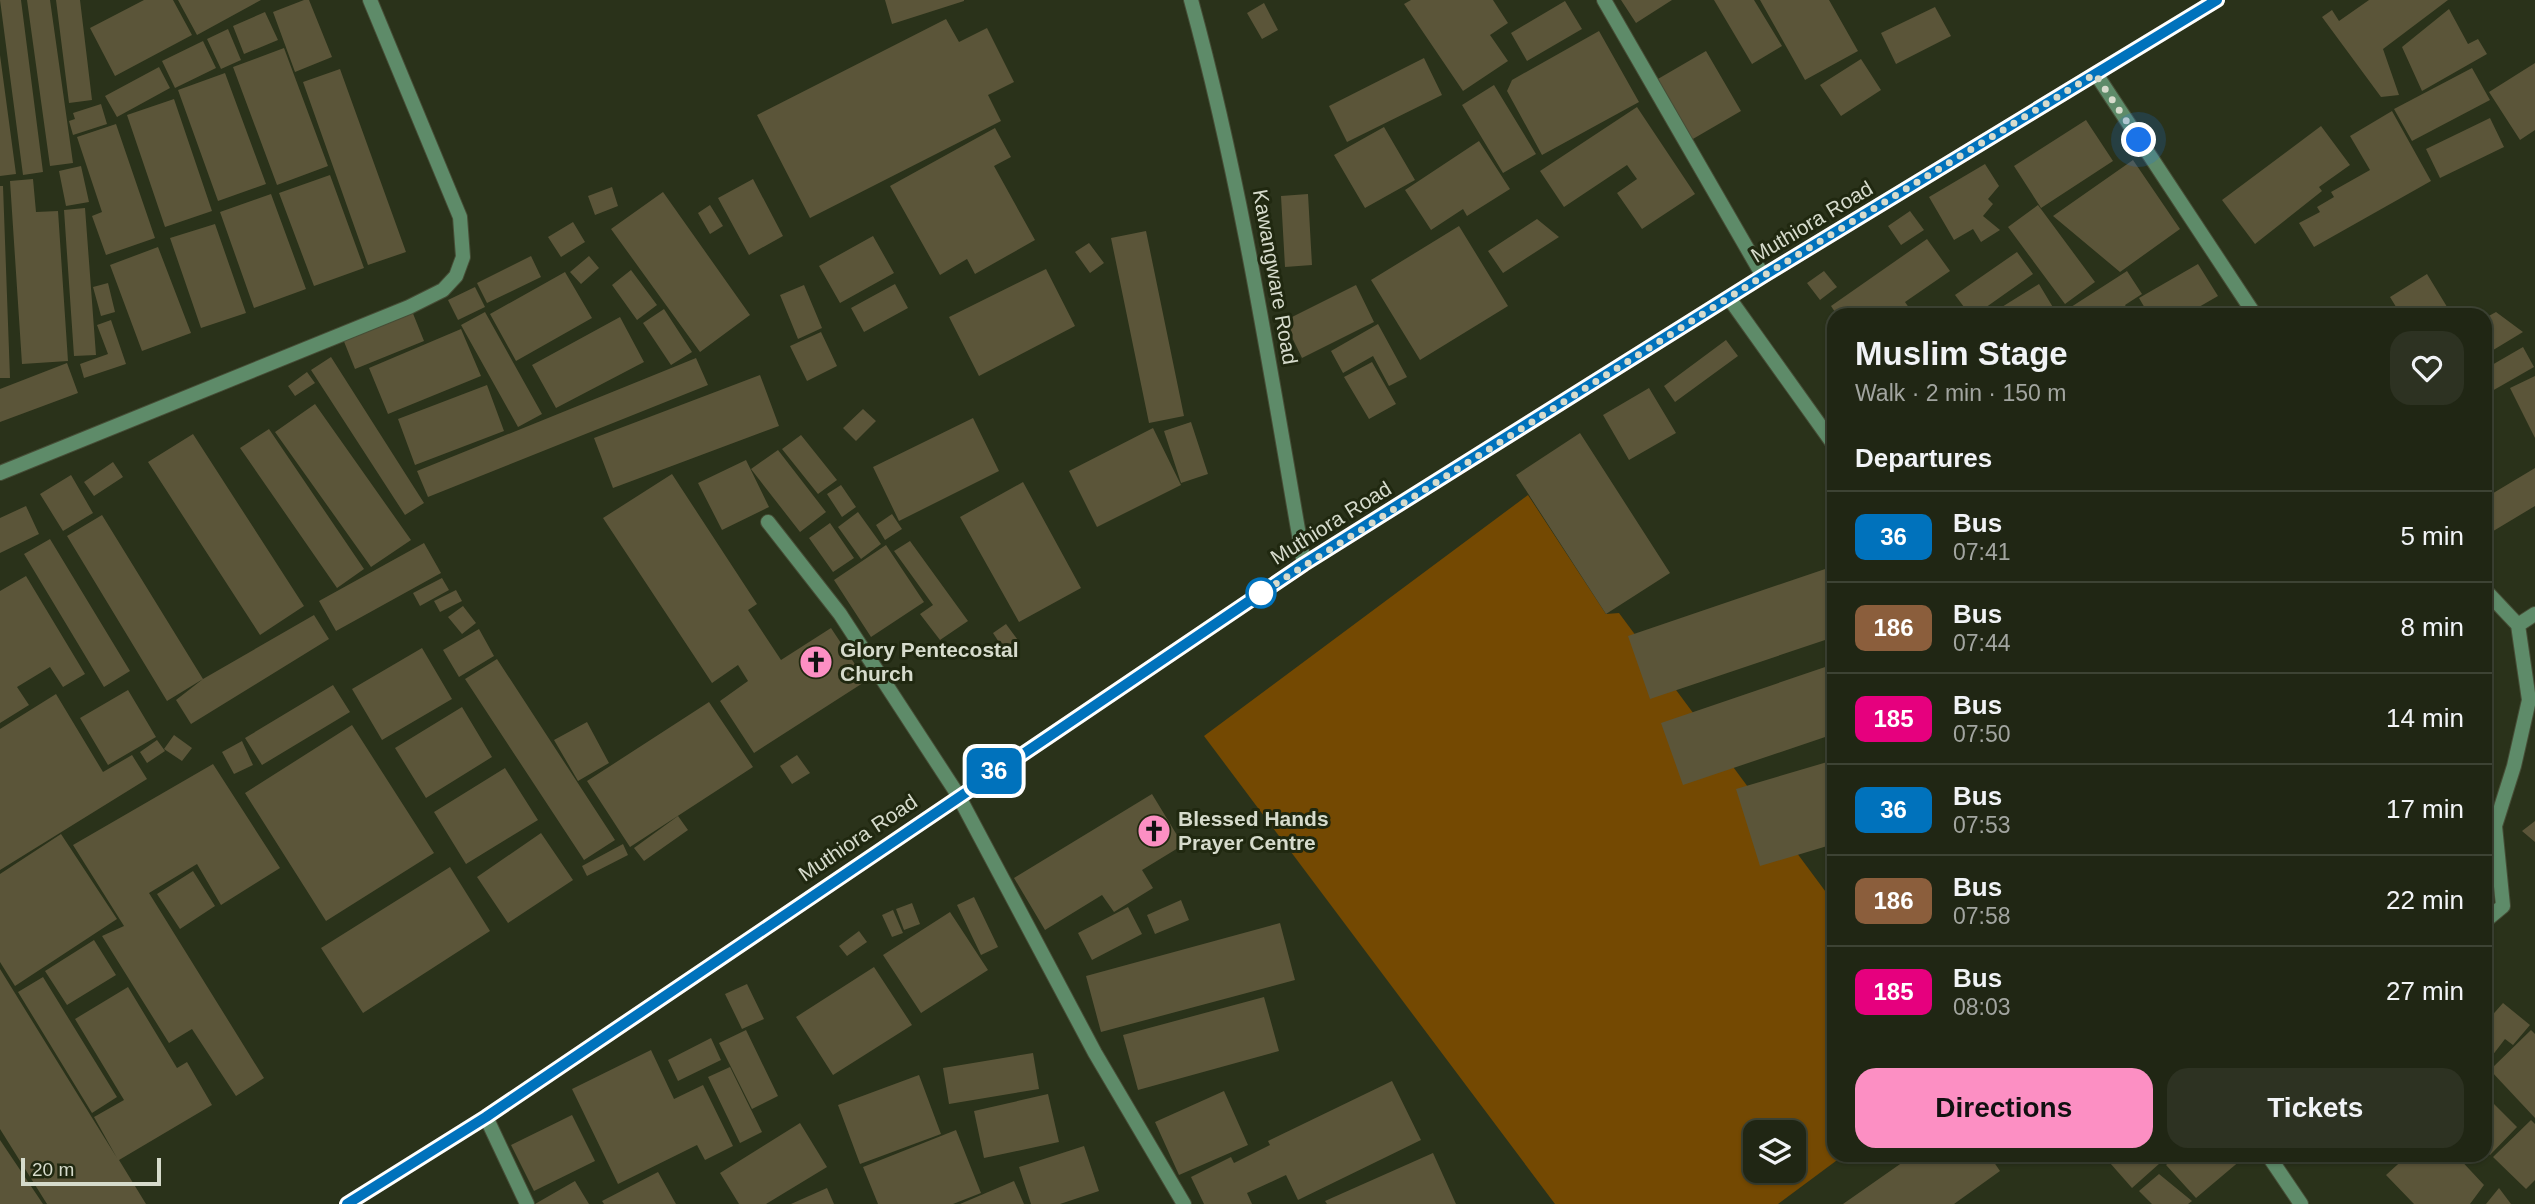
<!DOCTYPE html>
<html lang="en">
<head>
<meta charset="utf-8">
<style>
  body { margin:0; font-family:Helvetica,sans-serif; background:#2d3222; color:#f1f3f6; height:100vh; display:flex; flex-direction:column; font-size:26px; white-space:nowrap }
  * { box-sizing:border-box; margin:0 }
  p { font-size:23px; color:#a2a5a0 }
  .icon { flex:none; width:38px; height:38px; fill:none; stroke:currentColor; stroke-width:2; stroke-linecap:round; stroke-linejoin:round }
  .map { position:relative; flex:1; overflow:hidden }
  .sheet { position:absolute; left:1827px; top:308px; width:665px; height:854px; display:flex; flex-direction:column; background:#202614; border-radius:21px; box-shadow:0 2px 5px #0004,0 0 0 2px #3d4334 }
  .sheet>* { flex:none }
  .badge { padding:0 14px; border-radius:10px; font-size:24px; line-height:46px }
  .tools { position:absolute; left:1743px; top:1120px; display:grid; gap:14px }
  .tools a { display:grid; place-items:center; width:63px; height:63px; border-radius:14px; background:#202614; box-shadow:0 2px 5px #0004,0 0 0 2px #3d4334; font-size:35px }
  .scale { position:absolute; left:21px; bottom:18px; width:140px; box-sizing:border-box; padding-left:7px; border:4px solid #d6dbcc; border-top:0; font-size:19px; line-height:24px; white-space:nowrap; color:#d6dbcc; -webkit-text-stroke:5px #202810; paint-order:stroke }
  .you { position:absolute; width:35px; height:35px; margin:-18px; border:5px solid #fff; border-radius:50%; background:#1a73e8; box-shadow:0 0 0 10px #1a73e833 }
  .map>.badge { position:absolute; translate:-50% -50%; box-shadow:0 0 0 4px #fff }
  h2 { padding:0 28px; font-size:26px; line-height:63px }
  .round { display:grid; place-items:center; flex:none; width:74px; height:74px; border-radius:21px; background:#2d3222 }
  .summary { display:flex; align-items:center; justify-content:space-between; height:119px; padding:0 28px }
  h1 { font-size:33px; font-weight:800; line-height:52px }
  .action { display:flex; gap:14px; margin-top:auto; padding:14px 28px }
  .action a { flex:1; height:80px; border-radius:21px; background:#fc8fc3; color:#111; font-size:28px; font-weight:800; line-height:80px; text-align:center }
  .action a+a { background:#2d3222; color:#f1f3f6 }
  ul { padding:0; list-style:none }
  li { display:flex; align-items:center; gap:21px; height:91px; padding:0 28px; border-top:2px solid #3d4334 }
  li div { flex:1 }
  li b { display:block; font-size:26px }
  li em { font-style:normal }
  li .badge { min-width:77px; font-weight:700; text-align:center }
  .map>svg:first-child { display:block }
  .green { fill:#744902; fill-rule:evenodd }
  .building { fill:#5b5539 }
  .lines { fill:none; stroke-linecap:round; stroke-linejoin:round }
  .service-casing { stroke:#464d36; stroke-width:16 }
  .minor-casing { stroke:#464d36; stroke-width:16 }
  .tertiary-casing { stroke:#464d36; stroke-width:16 }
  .service { stroke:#5e8b69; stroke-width:14 }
  .minor { stroke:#5e8b69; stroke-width:14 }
  .tertiary { stroke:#5e8b69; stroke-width:14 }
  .line-casing { stroke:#fff; stroke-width:16 }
  .line { stroke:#0072bc; stroke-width:10 }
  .walk { stroke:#d6dbcc; stroke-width:7; stroke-dasharray:0 12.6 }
  .stop-dot { fill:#fff; stroke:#0072bc; stroke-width:3.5 }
  .labels { text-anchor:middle; stroke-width:6; stroke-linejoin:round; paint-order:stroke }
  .street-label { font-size:21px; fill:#d6dbcc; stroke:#202810 }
  .poi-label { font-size:21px; font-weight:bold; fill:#d6dbcc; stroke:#202810; text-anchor:start }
</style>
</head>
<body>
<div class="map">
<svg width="2535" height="1204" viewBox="0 0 2535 1204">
  <rect width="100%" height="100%" fill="#2a321a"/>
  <path class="green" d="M1528 495 1606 614 1619 613 1834 903V1155H1844L1778 1204H1555L1204 736ZM1755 1132H1794V1171H1755Z"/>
  <path class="building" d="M0 0H21L43 172 23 175Z
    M27 0H50L73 163 50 166Z
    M56 0H80L92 100 69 103Z
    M144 0H173L192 35 115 76 90 28Z
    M178 0H261L197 35Z
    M304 0H309L332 57 295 72 273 12Z
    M885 0H964V1L892 24Z
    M1411 0H1493L1508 23 1490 35 1508 61 1463 91 1404 4Z
    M1621 0H1672L1636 23Z
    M1714 0H1754L1782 46 1752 64Z
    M1760 0H1829L1858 51 1805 80Z
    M2369 0H2448L2383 49 2399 95 2381 97 2322 17 2332 10 2339 21Z
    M1565 1 1582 29 1527 61 1511 33Z
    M1264 3 1278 30 1262 39 1247 13Z
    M1935 7 1951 36 1896 64 1881 33Z
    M2449 9 2468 44 2478 39 2487 54 2422 91 2402 47Z
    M265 12 278 40 244 54 233 26Z
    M946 19 959 42 987 28 1014 82 988 95 1001 121 810 218 757 115Z
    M228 29 241 60 221 69 207 39Z
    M1599 31 1639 102 1542 155 1507 91 1512 80Z
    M203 41 216 68 175 88 162 61Z
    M284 48 328 166 277 185 233 67Z
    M1706 51 1741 111 1686 143 1651 83Z
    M0 55 16 174 0 176Z
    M1424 58 1442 95 1347 142 1329 106Z
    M1861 59 1881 90 1841 116 1820 85Z
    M2535 63V130L2520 140 2489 92Z
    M159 67 170 88 117 117 105 96Z
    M2472 68 2490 100 2412 141 2394 109Z
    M340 69 406 252 368 265 303 82Z
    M225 73 266 184 218 201 178 90Z
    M1494 85 1536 154 1503 173 1462 105Z
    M174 99 212 211 165 227 127 115Z
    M101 104 107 124 73 135 69 121 75 119 73 113Z
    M1637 107 1695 194 1642 229 1617 193 1637 179 1627 165 1564 207 1540 171Z
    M2392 111 2431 181 2314 247 2299 223 2320 212 2317 207 2334 197 2331 192 2370 170 2350 136Z
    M2490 118 2504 147 2440 178 2426 149Z
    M2086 120 2113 161 2041 208 2014 166Z
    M116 124 155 238 106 255 92 216 102 212 77 137Z
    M2321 126 2350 165 2319 187 2322 191 2255 244 2222 200Z
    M1384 127 1415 180 1365 208 1334 155Z
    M995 128 1011 157 994 166 1035 240 975 274 967 259 940 275 890 186Z
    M1479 141 1510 189 1467 216 1463 209 1431 230 1405 190Z
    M2133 160 2180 229 2120 272 2053 216Z
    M1985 164 1999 186 1988 199 1993 204 1983 216 2000 230 1981 242 1973 229 1954 240 1929 197Z
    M81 166 89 202 66 206 59 171Z
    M330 175 364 268 314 286 279 193Z
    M33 179 36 212 58 211 68 361 22 364 10 181Z
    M753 179 783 236 749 255 718 198Z
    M0 186H3L10 378H0Z
    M612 187 618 206 595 215 588 196Z
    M663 192 750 315 700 352 611 229Z
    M271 194 306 289 254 308 220 212Z
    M1308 194 1312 265 1285 267 1281 196Z
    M710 205 723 226 710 234 698 213Z
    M2038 205 2095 282 2065 304 2008 227Z
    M85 208 96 355 74 356 64 210Z
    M1910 211 1924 230 1901 245 1888 226Z
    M1537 219 1559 237 1503 273 1488 251Z
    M573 222 585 242 561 257 548 237Z
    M215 224 246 313 201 328 170 238Z
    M1459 226 1508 306 1420 360 1371 280Z
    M1146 231 1184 416 1149 423 1111 238Z
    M873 236 894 273 840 303 819 266Z
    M1927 239 1950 271 1905 302 1914 315H1837L1831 306Z
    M1089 243 1104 263 1090 273 1075 252Z
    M158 247 191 333 142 351 110 265Z
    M2017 252 2033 274 1975 315H1970L1955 295Z
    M531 256 541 277 487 303 477 283Z
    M589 256 599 268 581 284 570 272Z
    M2198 264 2218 296 2185 315H2149L2139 298Z
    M1046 269 1075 326 979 376 949 317Z
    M631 270 657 305 637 320 612 285Z
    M1824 271 1837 287 1820 300 1807 283Z
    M2127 271 2142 294 2125 305 2131 315H2076L2071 307Z
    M565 272 592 318 516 361 490 314Z
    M2427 274 2452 315H2401L2390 297Z
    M108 283 115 312 101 316 93 287Z
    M895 284 908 308 864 332 851 308Z
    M2039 284 2057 314 2055 315H1989Z
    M804 285 822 328 798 339 780 295Z
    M1356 285 1374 322 1302 358 1284 321Z
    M475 287 485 307 458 320 448 300Z
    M664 309 692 352 671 365 643 323Z
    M412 311 424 341 355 369 343 339Z
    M485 312 542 414 518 427 461 325Z
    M2496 312 2523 332 2485 355V318Z
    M620 317 644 362 556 408 532 365Z
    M111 320 126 364 84 378 80 364 108 354 97 325Z
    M1378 324 1407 377 1389 386 1373 356 1343 373 1331 351Z
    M461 329 481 376 388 414 369 368Z
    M821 332 837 366 807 381 790 346Z
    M1726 340 1738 356 1675 402 1664 386Z
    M2523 347 2534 367 2485 395V369Z
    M331 357 424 503 405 515 311 370Z
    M696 358 708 385 428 497 417 471Z
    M1372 362 1396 404 1369 419 1344 377Z
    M67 363 78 393 0 422V389Z
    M307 372 315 383 295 396 288 386Z
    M760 375 779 426 613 488 594 438Z
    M2535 376V438L2510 388Z
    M487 385 504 431 415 465 398 419Z
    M1649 388 1676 433 1629 460 1603 415Z
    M315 404 411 540 371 567 275 432Z
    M863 409 876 421 856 441 843 428Z
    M973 418 999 471 899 521 873 467Z
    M1191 422 1208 474 1181 483 1164 431Z
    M1153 428 1181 485 1097 527 1069 471Z
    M269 429 364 569 337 588 240 448Z
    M1580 433 1670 573 1606 614 1516 475Z
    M193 434 304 606 260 635 148 462Z
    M801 435 837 480 818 494 782 449Z
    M778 450 826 512 800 532 751 469Z
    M746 460 769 507 722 530 698 483Z
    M113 462 123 477 94 496 84 482Z
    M2535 468V506L2485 536V498Z
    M672 474 757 604 748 610 781 660 831 628 866 681 754 753 720 701 748 681 738 665 712 683 603 518Z
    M71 475 93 513 63 531 40 494Z
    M1023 482 1081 588 1019 622 960 517Z
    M841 485 856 507 842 517 827 494Z
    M26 506 39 534 0 553V518Z
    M858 512 881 544 861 559 838 527Z
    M892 514 902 529 885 540 876 525Z
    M102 515 203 679 314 615 329 639 191 724 176 700 203 679 167 701 67 536Z
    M830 523 854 558 833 572 809 538Z
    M50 539 130 671 104 687 24 554Z
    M910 541 968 621 940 640 920 614 933 605 894 551Z
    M424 543 441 573 336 631 319 601Z
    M886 545 924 602 871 637 834 580Z
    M1834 566V637L1650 699 1628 636Z
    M26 576 85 674 63 687 50 667 17 687 29 705 0 723V591Z
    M442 578 449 590 420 606 413 593Z
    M456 590 462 601 440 612 434 601Z
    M463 606 476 623 462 634 448 617Z
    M1006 624 1020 643 1006 653 993 633Z
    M479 629 494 656 459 677 443 650Z
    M422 648 452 699 382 740 352 689Z
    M497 659 615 840 584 860 465 679Z
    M1834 664V734L1683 785 1661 723Z
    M333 685 350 712 262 765 245 738Z
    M128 690 156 737 108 765 80 718Z
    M56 694 103 772 132 755 147 779 0 870V729Z
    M709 702 753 767 630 847 587 781Z
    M462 707 492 757 426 798 395 748Z
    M587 722 609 763 578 781 554 740Z
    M352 725 434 853 326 921 245 793Z
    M174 735 192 748 182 761 164 749Z
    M157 740 165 751 147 763 140 752Z
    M242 741 253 765 234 774 222 752Z
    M797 755 810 773 792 784 780 766Z
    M1834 760V844L1760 866 1736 789Z
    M213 764 280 868 221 905 197 864 149 893 264 1078 236 1096 192 1029 169 1043 102 936 124 926 73 845Z
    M505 768 538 820 466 864 434 812Z
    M1152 794 1183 845 1142 870 1153 888 1114 912 1102 895 1045 930 1014 878Z
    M678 816 688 830 644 861 634 848Z
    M2535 821V842L2522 831Z
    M541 833 573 880 508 923 477 877Z
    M61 834 117 919 15 986 0 962V874Z
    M623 844 628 855 587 876 582 866Z
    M450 867 490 931 363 1013 321 948Z
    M193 871 215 906 180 929 157 894Z
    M974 897 998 947 981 955 957 905Z
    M1181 900 1189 920 1155 934 1147 915Z
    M912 903 920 924 904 930 896 909Z
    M1128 907 1142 934 1092 960 1078 933Z
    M893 910 903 933 892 937 882 915Z
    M950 912 988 970 921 1013 883 955Z
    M1280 923 1295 980 1101 1032 1086 976Z
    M859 931 867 942 847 956 839 946Z
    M94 940 116 975 67 1005 45 971Z
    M874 967 912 1025 833 1075 796 1017Z
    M0 969 117 1158 94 1117 124 1100 75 1019 128 987 177 1068 187 1062 212 1105 119 1160 146 1204H47L0 1129Z
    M43 977 117 1097 92 1113 18 992Z
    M747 984 764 1019 742 1029 725 994Z
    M1264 997 1279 1051 1138 1090 1123 1035Z
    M2503 1003 2530 1025 2513 1045 2505 1039 2485 1065V1030L2492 1022 2488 1020Z
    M746 1030 778 1096 752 1109 719 1043Z
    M2531 1030 2535 1034V1118L2490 1070Z
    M711 1038 721 1060 678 1081 668 1060Z
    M651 1050 674 1099 703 1085 733 1146 705 1160 697 1145 618 1184 572 1089Z
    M1033 1053 1039 1089 949 1104 943 1068Z
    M730 1067 762 1132 740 1143 708 1077Z
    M919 1075 941 1134 860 1164 838 1105Z
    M1392 1081 1421 1140 1298 1200 1286 1175 1247 1193 1252 1204H1204L1191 1177 1231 1157 1234 1163 1270 1145 1268 1141Z
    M1224 1091 1248 1145 1179 1175 1155 1122Z
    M1048 1094 1059 1142 984 1158 974 1111Z
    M2485 1095 2517 1127 2490 1155 2485 1151Z
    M572 1115 595 1161 534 1191 511 1145Z
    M2531 1120 2535 1124V1180L2526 1189 2493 1157Z
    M800 1123 827 1167 766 1204H739L720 1173Z
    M956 1130 981 1193 953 1204H878L863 1167Z
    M0 1140 43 1204H0Z
    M1084 1146 1099 1191 1060 1204H1031L1019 1167Z
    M1433 1153 1456 1204H1327L1325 1201Z
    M1913 1155H1989L2000 1171 1954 1204H1843Z
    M2103 1155H2169L2132 1188Z
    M2177 1155H2237L2241 1160 2196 1198 2166 1165Z
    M2408 1155H2456L2484 1185 2470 1204H2414L2386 1175Z
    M658 1172 676 1204H604L602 1201Z
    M2159 1174 2192 1201 2188 1204H2152L2139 1191Z
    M575 1181 589 1204H535Z
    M1014 1181 1024 1204H960Z
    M827 1188 834 1204H791Z
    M2499 1188 2511 1204H2486Z"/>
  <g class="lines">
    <defs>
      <path id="service" d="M1729 298 1834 445
        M768 522 840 614 958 795"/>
      <path id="minor" d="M1604 0 1763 276
        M2096 74 2255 315
        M0 473 409 307 443 290 456 276 463 257 460 217 370 0
        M2485 590 2518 625 2529 700 2514 766 2495 826 2503 906 2485 921
        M2518 625 2535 614
        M958 795 1095 1053 1184 1204
        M486 1117 527 1204
        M2268 1155 2301 1204"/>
      <path id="tertiary" d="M1191 0C1242 186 1271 375 1304 564
        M347 1204 486 1117 1304 564 1763 276 2217 0"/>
    </defs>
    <use href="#service" class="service-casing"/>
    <use href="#minor" class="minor-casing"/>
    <use href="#tertiary" class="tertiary-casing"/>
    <use href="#service" class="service"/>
    <use href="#minor" class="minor"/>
    <use href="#tertiary" class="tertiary"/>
  </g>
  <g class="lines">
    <defs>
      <path id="line" d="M347 1204 486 1117 1304 564 1763 276 2217 0"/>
    </defs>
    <use href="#line" class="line-casing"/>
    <use href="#line" class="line"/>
    <path class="walk" d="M1261 593 1258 595 1763 276 2095 74 2139 140"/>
  </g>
  <defs>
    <symbol id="church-disc" viewBox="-11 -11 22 22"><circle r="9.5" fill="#fc8fc3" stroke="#202810"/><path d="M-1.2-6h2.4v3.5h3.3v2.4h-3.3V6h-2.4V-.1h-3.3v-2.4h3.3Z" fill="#111"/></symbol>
  </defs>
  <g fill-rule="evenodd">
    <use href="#church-disc" x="797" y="643" width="38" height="38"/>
    <use href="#church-disc" x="1135" y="812" width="38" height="38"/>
  </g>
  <circle class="stop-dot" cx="1261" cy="593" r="14"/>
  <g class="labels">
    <g class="street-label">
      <text transform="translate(1812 222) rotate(-31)" y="7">Muthiora Road</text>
      <text transform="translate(1275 277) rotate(80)" y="7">Kawangware Road</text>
      <text transform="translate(1331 523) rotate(-32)" y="7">Muthiora Road</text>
      <text transform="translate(858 838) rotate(-34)" y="7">Muthiora Road</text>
    </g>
    <g class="poi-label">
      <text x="840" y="657">Glory Pentecostal<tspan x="840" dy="24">Church</tspan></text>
      <text x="1178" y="826">Blessed Hands<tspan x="1178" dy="24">Prayer Centre</tspan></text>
    </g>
  </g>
</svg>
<div class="tools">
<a><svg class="icon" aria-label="layers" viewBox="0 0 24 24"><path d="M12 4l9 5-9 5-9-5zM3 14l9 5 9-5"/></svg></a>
</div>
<div class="scale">20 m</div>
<div class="you" style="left:2139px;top:140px"></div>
<b class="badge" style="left:994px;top:771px;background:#0072bc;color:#fff">36</b>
<section class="sheet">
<div class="summary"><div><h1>Muslim Stage</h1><p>Walk · 2 min · 150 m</p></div><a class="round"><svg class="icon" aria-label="heart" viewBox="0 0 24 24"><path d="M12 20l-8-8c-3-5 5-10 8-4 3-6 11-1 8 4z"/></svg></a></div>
<h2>Departures</h2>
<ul>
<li><span class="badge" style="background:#0072bc;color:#fff">36</span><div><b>Bus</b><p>07:41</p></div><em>5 min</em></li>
<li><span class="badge" style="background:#8b5e3c;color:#fff">186</span><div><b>Bus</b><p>07:44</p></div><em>8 min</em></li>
<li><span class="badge" style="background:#e6007e;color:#fff">185</span><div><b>Bus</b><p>07:50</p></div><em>14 min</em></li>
<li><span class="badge" style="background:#0072bc;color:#fff">36</span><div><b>Bus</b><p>07:53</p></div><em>17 min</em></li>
<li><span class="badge" style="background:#8b5e3c;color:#fff">186</span><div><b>Bus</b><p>07:58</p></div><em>22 min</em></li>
<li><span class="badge" style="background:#e6007e;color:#fff">185</span><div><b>Bus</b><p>08:03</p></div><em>27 min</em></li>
</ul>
<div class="action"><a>Directions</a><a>Tickets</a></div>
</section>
</div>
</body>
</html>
